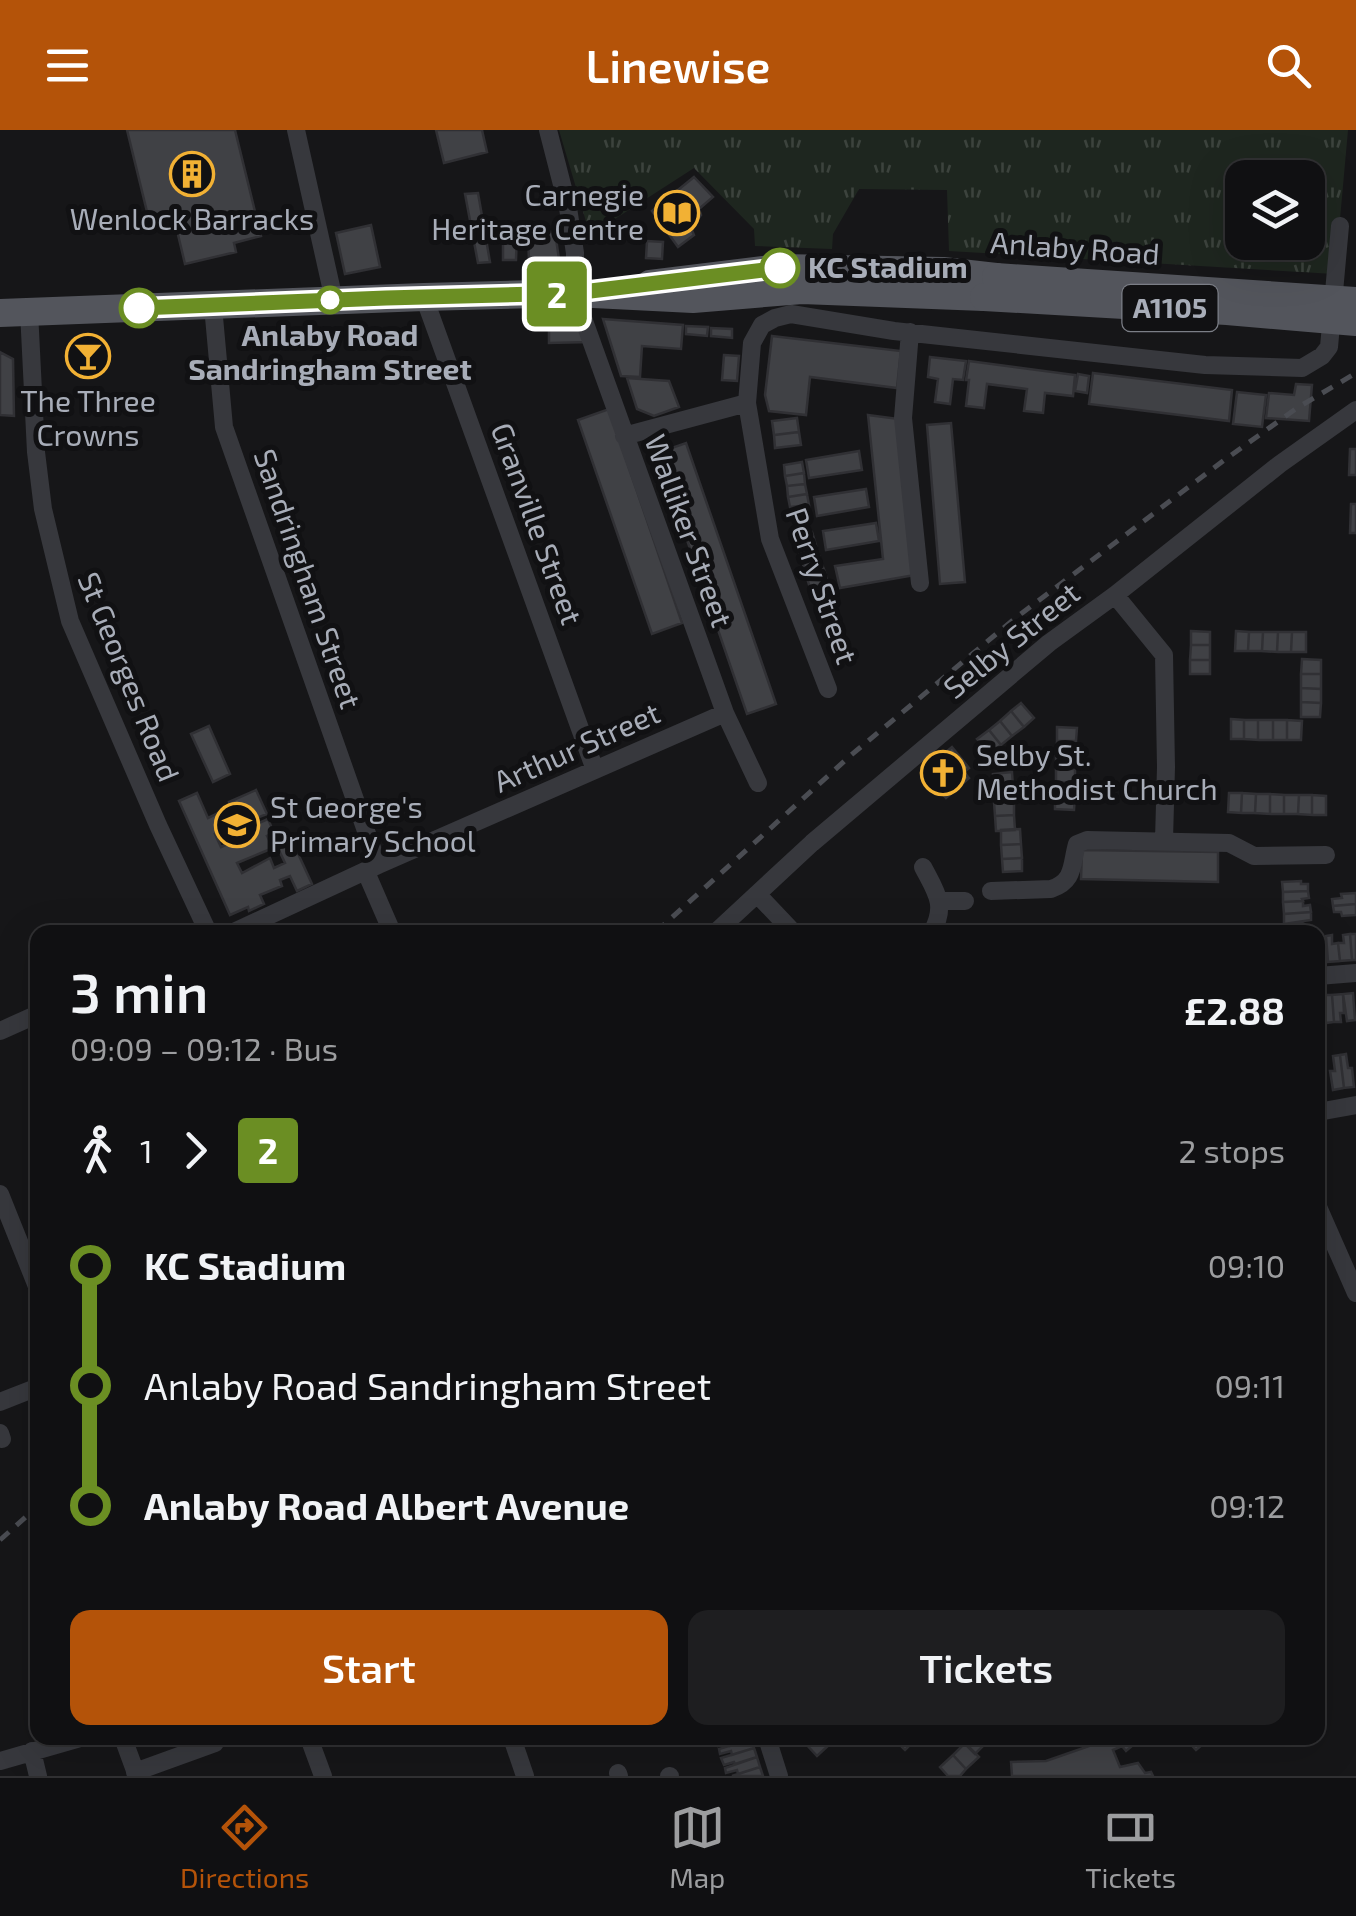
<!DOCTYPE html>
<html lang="en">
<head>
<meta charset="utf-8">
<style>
  body { margin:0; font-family:"Exo 2",sans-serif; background:#1e1e20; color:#f1f3f6; height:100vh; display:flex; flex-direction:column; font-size:38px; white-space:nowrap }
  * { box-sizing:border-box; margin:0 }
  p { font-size:32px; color:#9c9d9f }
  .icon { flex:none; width:55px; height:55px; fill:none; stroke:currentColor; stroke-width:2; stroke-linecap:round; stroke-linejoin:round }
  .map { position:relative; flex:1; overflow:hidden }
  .details { position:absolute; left:30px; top:795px; width:1295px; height:820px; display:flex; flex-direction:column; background:#101012; border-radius:20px; box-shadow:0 10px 40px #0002,0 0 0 2px #303032 }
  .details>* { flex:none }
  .badge { padding:0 20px; border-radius:8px; font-size:35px; line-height:65px }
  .buttons { position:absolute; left:1225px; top:30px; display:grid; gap:20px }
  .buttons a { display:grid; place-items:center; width:100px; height:100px; border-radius:20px; background:#101012; box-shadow:0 10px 40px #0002,0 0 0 2px #303032; font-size:50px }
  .map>.badge { position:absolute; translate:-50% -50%; box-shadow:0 0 0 5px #fff }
  .legs { display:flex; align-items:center; gap:15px; height:110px; padding:0 40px; font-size:32px }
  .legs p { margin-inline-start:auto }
  .head { display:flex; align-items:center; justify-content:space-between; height:170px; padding:0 40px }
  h1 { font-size:55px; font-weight:600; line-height:75px }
  .cta { display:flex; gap:20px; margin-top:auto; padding:20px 40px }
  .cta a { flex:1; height:115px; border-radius:20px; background:#b45309; color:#fff; font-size:40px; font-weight:600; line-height:115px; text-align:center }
  .cta a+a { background:#1e1e20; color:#f1f3f6 }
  ul { padding:0 40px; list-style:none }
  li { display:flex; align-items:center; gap:35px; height:120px; font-size:38px }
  li i { display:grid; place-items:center; width:15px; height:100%; margin:0 12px; background:currentColor }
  li i::after { content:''; width:25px; height:25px; margin:-12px; border:8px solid; border-radius:50%; background:#101012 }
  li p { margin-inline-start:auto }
  li:first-child i { background:linear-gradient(#0000 50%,currentColor 0) }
  li:last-child i { background:linear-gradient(currentColor 50%,#0000 0) }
  header { display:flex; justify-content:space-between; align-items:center; height:130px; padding:0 40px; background:#b45309; color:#fff; font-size:45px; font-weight:600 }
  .tabs { display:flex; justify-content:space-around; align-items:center; height:140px; border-top:2px solid #303032; background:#101012; font-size:28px; color:#9c9d9f }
  .tabs a { display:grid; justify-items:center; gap:5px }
  .tabs .on { color:#b45309 }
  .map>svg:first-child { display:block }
  .park { fill:url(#park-tufts); fill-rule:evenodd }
  .building { fill:#404145; stroke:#303034; stroke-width:2.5 }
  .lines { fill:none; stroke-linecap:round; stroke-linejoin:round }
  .street { stroke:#37383d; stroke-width:18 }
  .primary { stroke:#53555c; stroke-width:28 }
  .rail { stroke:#4a4c52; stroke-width:5; stroke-dasharray:12 10; stroke-linecap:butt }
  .primary-bridge { stroke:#53555c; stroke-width:28 }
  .line-1-casing { stroke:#fff; stroke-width:22 }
  .line-1 { stroke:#6b8e23; stroke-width:15 }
  .stop-1-dot { fill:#fff; stroke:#6b8e23; stroke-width:5 }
  .labels { text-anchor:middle; stroke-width:10; stroke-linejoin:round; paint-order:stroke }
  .shield { fill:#111113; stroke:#7b7e86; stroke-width:2.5 }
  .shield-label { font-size:28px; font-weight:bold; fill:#a8adb8 }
  .poi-label { font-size:30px; fill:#a8adb8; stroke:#111113 }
  .street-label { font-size:30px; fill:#a8adb8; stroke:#111113 }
  .stop-label { font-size:30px; font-weight:bold; fill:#a8adb8; stroke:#111113; text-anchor:start }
</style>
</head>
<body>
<header><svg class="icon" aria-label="menu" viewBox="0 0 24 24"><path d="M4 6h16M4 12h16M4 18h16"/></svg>Linewise<svg class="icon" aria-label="search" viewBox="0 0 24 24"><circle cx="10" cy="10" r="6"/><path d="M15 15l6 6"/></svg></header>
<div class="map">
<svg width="1356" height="1646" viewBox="0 0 1356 1646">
  <defs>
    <pattern id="park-tufts" width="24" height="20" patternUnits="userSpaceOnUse" patternTransform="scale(2.5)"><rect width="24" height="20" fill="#1e261f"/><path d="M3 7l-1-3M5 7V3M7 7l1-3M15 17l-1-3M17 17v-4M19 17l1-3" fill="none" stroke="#3c433d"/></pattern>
  </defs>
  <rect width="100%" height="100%" fill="#161618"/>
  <path class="park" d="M559 0H1348L1335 144 949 121 947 60 859 59 833 104 832 119 755 116 754 99 694 38 590 105ZM1242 48H1308V112H1242Z"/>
  <path class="building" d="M127 0H235L261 106 234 113 236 122 185 134 174 88 150 94Z
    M436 0H482L487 22 444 33Z
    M694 47 713 67 699 79 701 85 691 98 694 105 678 117 652 81Z
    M478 63 490 132 478 133 465 64Z
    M512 93 511 103H517L516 130H503V94Z
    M371 95 380 137 345 144 336 103Z
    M536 100 555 102 559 129 529 131 528 106H536Z
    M647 111 663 112 662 129 646 128Z
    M549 189H582L589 212 549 213Z
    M603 189 683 195 681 219 642 216 640 247 621 246Z
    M686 196 708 197 707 206 686 204Z
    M711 198 732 199V208L711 206Z
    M772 206 901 221 897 258 810 247 806 285 769 281 765 265Z
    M0 222 13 229 14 286 0 285Z
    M724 225 739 226 737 251 722 250Z
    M930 227 966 231 963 250 953 249 950 274 935 272 938 249 928 247Z
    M969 231 1075 245 1073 266 1045 263 1043 283 1024 281 1027 259 987 254 984 278 966 276 969 250H966Z
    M1093 243 1232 260 1229 291 1089 274Z
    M1078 244 1089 246 1087 263 1075 261Z
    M627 248 669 251 679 277 654 286 637 279Z
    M1296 254 1312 255 1309 291 1266 288 1269 263 1294 265Z
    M1237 262 1266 265 1262 297 1233 294Z
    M609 279 682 493 652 504 578 290Z
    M868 285 899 289 915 445 840 458 835 436 883 429Z
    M797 288 799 302 774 305 772 291Z
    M951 293 965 452 940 454 927 295Z
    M799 302 801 315 775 318 774 305Z
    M686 313 776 574 747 584 657 323Z
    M1350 319H1356V345H1349Z
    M859 321 862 340 809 348 806 330Z
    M802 332 804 343 785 346 784 335Z
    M804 343 805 354 787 356 785 346Z
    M805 354 807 364 788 367 787 356Z
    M866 359 869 377 817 386 814 367Z
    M807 364 809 375 790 377 788 367Z
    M1351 374H1356V403H1350Z
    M809 375 810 385 792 388 790 377Z
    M876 393 879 411 826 420 823 401Z
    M812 402 815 412 797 417 794 407Z
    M815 412 818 422 801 428 797 417Z
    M818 422 821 432 804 438 801 428Z
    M821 432 825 442 807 448 804 438Z
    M825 442 828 453 810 458 807 448Z
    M1191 501 1210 502V515H1191Z
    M1236 501 1249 502 1248 521H1235Z
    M1249 502H1263L1262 521H1248Z
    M1263 502H1278L1277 522 1262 521Z
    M1278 502H1292L1291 522H1277Z
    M1292 502H1306V522H1291Z
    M1191 515H1210V530H1190Z
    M1302 529 1321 530V544H1301Z
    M1190 530H1210V544H1190Z
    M1301 544H1321V559L1301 558Z
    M1301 558 1321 559V573L1301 572Z
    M1301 572 1321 573 1320 587H1301Z
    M1021 573 1034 588 1024 597 1011 581Z
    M1011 581 1024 597 1012 606 1000 591Z
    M1231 589 1244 590V609H1231Z
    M1244 590H1258V610L1244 609Z
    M1258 590H1273V610H1258Z
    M1273 590H1287V610H1273Z
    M1287 590 1302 591 1301 610H1287Z
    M1000 591 1012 606 1001 615 989 600Z
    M209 596 230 644 213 652 191 604Z
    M1057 597 1077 598 1076 611H1057Z
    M989 600 1001 615 990 624 977 609Z
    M1057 611H1076V626L1056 625Z
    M952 617 969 638 964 642 969 648 946 668 941 662 939 664 921 643Z
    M1056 625 1076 626 1075 639 1056 638Z
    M1056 638 1075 639V653L1056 652Z
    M1012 642 1013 657H994L993 644Z
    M1056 652 1075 653V666L1055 665Z
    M994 657H1013L1014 671 994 672Z
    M256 660 267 684 215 704 221 717 248 705 245 699 268 689 274 703 267 706 273 718 237 733 242 743 270 728 274 738 285 733 274 710 289 704 312 754 297 761 290 746 280 750 282 756 260 765 264 774 249 781 248 777 230 785 179 671 197 663 208 688 231 677 229 672Z
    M1229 663H1242L1241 683 1228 682Z
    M1242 663 1256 664 1255 683H1241Z
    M1256 664H1270V684L1255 683Z
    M1270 664 1284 665V684H1270Z
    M1055 665 1075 666 1074 680 1055 679Z
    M1284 665H1299L1298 684H1284Z
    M1299 665H1312V685L1298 684Z
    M1312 665 1326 666V685H1312Z
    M1014 671V685L995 686 994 672Z
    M1014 685 1015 700 996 701 995 686Z
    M1020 699 1021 714 1001 715V700Z
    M1021 714 1022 728 1002 729 1001 715Z
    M1082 720 1218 722V752L1081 749Z
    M1022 728V741L1003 742 1002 729Z
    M1301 751V754H1308V761L1283 762 1282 752Z
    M1308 761 1309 768 1302 769 1303 771 1283 772V762Z
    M1356 763V774L1333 776 1332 769 1342 768 1341 764Z
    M1303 771V776L1310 775 1311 782 1284 784 1283 772Z
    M1356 774V785L1342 786 1341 782H1334L1333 776Z
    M1311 782V790L1284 794V784Z
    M1303 793 1304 796H1312L1313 802H1285L1284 794Z
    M1350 804H1356V830H1352Z
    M1350 804 1352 830 1340 831 1338 813H1344L1343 805Z
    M1332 805V814L1338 813 1340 831 1328 832 1326 806Z
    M1353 863 1355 890 1347 891 1343 864Z
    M1343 864 1344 883H1340L1341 892H1334L1332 865Z
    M1321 865H1332L1334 892 1326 893 1325 885H1323Z
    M1346 924 1348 938H1352L1354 957 1344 958 1340 925Z
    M1340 925 1344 958 1333 960 1330 941H1335L1333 926Z
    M715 1608H751V1609L730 1616 729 1613 718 1616Z
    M809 1608H822L829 1615 817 1626 804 1612Z
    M896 1608H917L905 1620 894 1609Z
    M963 1608H988L990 1609 975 1624 961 1610Z
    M1112 1608H1149L1140 1615 1132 1608 1128 1612 1132 1616 1126 1621 1122 1616 1113 1620 1120 1637 1138 1633 1145 1643 1151 1642 1153 1646H1012L1011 1632 1046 1631Z
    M1185 1608H1210L1196 1620Z
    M751 1609 754 1618 732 1625 731 1621 720 1624 719 1619Z
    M965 1613 979 1627 966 1639 953 1625Z
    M754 1618 757 1627 735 1634 734 1632 724 1635 721 1628Z
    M953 1625 966 1639 960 1646H948L940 1637Z
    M757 1627 760 1637 738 1644 737 1640 726 1643 725 1638Z
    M760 1637 763 1646H732L738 1644Z"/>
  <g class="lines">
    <path class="street" d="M296 0 334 170
      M548 0 568 78 575 123 574 163 725 583 758 653
      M424 167 595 640
      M213 176 224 297 378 735
      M29 181 36 322 43 379 70 491 158 695 208 802
      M910 202 903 288 920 453
      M624 306 747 273
      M1115 465 1164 525 1166 637 1164 710
      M828 559 770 409 747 273 752 213 762 195 775 188 791 184 894 201 1205 235 1302 238 1322 226 1329 217 1340 96
      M923 737C936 762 947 775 932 802
      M366 742 392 802
      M991 761 1051 759C1075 751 1071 735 1077 714L1087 710 1229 713 1254 726 1326 725
      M757 764 793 802
      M941 771H965
      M234 802 378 735 725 583
      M716 802 812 713 1049 513 1115 465 1280 334 1356 280
      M1318 846 1356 843
      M0 901 38 884
      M1318 982 1356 975
      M0 1064 38 1159
      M1318 1077 1356 1163
      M0 1272 38 1257
      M0 1303 2 1309
      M123 1608 137 1646
      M309 1608 323 1646
      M512 1608 525 1646
      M767 1608 779 1646
      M32 1621 38 1646
      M0 1631 80 1608
      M135 1642 215 1613
      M618 1643 619 1646
      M669 1646H670"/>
    <path class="primary" d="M650 154 780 138 943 141 996 147
      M0 183 424 167 574 163 693 169 802 160 984 167"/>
    <path class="rail" d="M656 802 850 626 1013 490 1223 331 1297 278 1356 243
      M0 1410 38 1376"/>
    <path class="primary-bridge" d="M996 147 1356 171
      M984 167 1227 181 1356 192"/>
  </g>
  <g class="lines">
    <defs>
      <path id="line-1" d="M139 178 386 168 574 163 780 138"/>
    </defs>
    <use href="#line-1" class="line-1-casing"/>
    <use href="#line-1" class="line-1"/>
  </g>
  <defs>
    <symbol id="building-ring" viewBox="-11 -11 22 22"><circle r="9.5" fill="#111113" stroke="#f2b134" stroke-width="1.5"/><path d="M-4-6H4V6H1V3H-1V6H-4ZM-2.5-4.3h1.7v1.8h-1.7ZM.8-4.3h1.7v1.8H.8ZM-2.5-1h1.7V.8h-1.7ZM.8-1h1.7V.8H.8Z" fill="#f2b134"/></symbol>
    <symbol id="library-ring" viewBox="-11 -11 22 22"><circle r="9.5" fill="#111113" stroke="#f2b134" stroke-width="1.5"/><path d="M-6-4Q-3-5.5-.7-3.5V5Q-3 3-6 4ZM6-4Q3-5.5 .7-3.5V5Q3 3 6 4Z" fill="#f2b134"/></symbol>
    <symbol id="bar-ring" viewBox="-11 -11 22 22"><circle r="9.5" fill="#111113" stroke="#f2b134" stroke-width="1.5"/><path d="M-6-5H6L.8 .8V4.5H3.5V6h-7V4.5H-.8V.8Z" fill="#f2b134"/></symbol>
    <symbol id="church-ring" viewBox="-11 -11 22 22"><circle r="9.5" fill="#111113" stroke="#f2b134" stroke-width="1.5"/><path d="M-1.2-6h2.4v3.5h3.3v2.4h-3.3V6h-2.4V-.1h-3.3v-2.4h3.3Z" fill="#f2b134"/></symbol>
    <symbol id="school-ring" viewBox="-11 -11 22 22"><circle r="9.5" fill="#111113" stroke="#f2b134" stroke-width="1.5"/><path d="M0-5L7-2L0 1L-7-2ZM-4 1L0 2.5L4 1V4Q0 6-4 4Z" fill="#f2b134"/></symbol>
  </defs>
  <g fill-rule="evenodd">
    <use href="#building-ring" x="167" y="19" width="50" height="50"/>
    <use href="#library-ring" x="652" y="58" width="50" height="50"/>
    <use href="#bar-ring" x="63" y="201" width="50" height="50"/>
    <use href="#church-ring" x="918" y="618" width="50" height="50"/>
    <use href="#school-ring" x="212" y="670" width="50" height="50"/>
  </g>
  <g class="stop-1-dot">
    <circle cx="780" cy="138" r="18"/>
    <circle cx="330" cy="170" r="12"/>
    <circle cx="139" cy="178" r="18"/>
  </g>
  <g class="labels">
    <rect class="shield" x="1122.5" y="155" width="95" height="46" rx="8"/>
    <g class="shield-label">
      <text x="1170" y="188">A1105</text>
    </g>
    <g class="poi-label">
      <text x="644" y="76" text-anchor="end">Carnegie<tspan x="644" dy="34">Heritage Centre</tspan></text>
      <text x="192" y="100">Wenlock Barracks</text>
      <text x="88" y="282">The Three<tspan x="88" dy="34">Crowns</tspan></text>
      <text x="976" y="636" text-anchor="start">Selby St.<tspan x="976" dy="34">Methodist Church</tspan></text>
      <text x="270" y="688" text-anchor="start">St George's<tspan x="270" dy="34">Primary School</tspan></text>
    </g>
    <g class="street-label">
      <text transform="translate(1075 119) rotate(4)" y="10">Anlaby Road</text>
      <text transform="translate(536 394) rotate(70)" y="10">Granville Street</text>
      <text transform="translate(688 401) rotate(70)" y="10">Walliker Street</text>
      <text transform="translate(307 449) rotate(71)" y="10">Sandringham Street</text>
      <text transform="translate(821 456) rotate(71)" y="10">Perry Street</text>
      <text transform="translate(1012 511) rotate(-39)" y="10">Selby Street</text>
      <text transform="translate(128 547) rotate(68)" y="10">St Georges Road</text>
      <text transform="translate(577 618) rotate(-24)" y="10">Arthur Street</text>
    </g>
    <g class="stop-label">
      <text x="808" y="148">KC Stadium</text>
      <text x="330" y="216" text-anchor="middle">Anlaby Road<tspan x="330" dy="34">Sandringham Street</tspan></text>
    </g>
  </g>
</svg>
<div class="buttons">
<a><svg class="icon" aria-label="layers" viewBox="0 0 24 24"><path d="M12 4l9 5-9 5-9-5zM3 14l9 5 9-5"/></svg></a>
</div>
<b class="badge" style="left:557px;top:164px;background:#6b8e23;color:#fff">2</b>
<section class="details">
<div class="head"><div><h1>3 min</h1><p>09:09 – 09:12 · Bus</p></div><b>£2.88</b></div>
<div class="legs"><svg class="icon" aria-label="walk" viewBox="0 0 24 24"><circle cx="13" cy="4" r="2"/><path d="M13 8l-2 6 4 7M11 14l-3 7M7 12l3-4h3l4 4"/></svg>1<svg class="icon" aria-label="forward" viewBox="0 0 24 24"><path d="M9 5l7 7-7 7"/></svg><b class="badge" style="background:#6b8e23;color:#fff">2</b><p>2 stops</p></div>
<ul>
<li><i style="color:#6b8e23"></i><b>KC Stadium</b><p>09:10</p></li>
<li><i style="color:#6b8e23"></i><span>Anlaby Road Sandringham Street</span><p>09:11</p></li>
<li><i style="color:#6b8e23"></i><b>Anlaby Road Albert Avenue</b><p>09:12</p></li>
</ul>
<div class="cta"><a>Start</a><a>Tickets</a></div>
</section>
</div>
<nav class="tabs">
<a class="on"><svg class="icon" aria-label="directions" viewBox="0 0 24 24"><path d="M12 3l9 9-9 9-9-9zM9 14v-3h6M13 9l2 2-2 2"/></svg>Directions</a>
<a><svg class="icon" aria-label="map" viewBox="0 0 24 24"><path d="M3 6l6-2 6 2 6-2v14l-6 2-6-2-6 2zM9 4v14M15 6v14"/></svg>Map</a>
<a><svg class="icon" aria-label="tickets" viewBox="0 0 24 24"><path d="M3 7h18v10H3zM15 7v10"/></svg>Tickets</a>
</nav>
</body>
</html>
